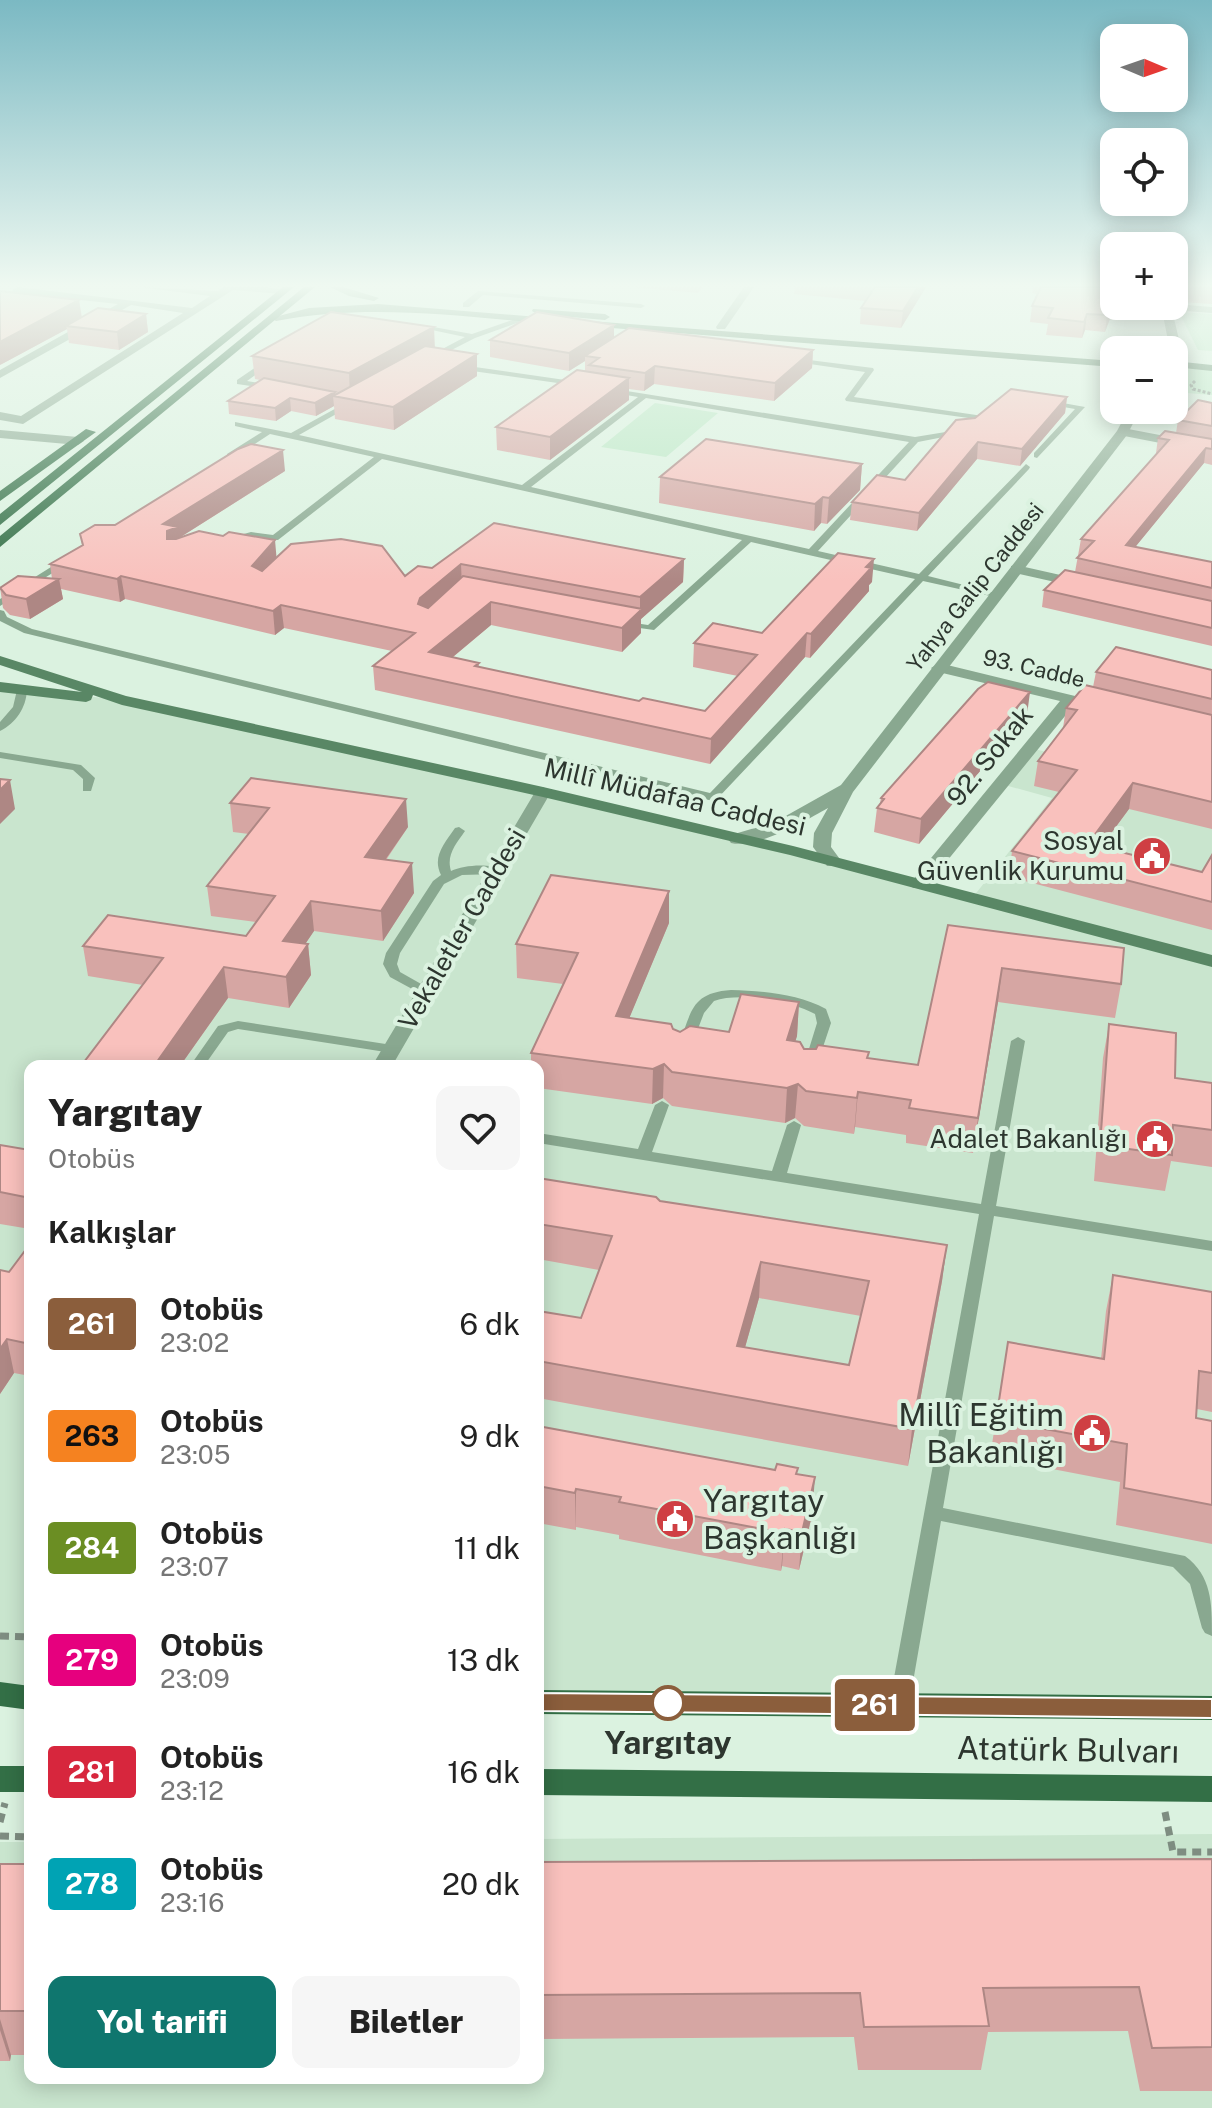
<!DOCTYPE html>
<html lang="tr">
<head>
<meta charset="utf-8">
<style>
  body { margin:0; font-family:"Public Sans",sans-serif; background:#f6f6f6; color:#222; height:100vh; display:flex; flex-direction:column; font-size:30px; white-space:nowrap }
  * { box-sizing:border-box; margin:0 }
  p { font-size:26px; color:#767676 }
  .icon { flex:none; width:44px; height:44px; fill:none; stroke:currentColor; stroke-width:2; stroke-linecap:round; stroke-linejoin:round }
  .map { position:relative; flex:1; overflow:hidden }
  .sheet { position:absolute; left:24px; top:1060px; width:520px; height:1024px; display:flex; flex-direction:column; background:#fff; border-radius:16px; box-shadow:0 4px 20px #0003 }
  .sheet>* { flex:none }
  .badge { padding:0 16px; border-radius:6px; font-size:28px; line-height:52px }
  .needle { width:52px; rotate:92deg }
  .controls { position:absolute; left:1100px; top:24px; display:grid; gap:16px }
  .controls a { display:grid; place-items:center; width:88px; height:88px; border-radius:16px; background:#fff; box-shadow:0 4px 20px #0003; font-size:40px }
  .map>.badge { position:absolute; translate:-50% -50%; box-shadow:0 0 0 4px #fff }
  h2 { padding:0 24px; font-size:30px; line-height:72px }
  .round { display:grid; place-items:center; flex:none; width:84px; height:84px; border-radius:16px; background:#f6f6f6 }
  .head { display:flex; align-items:center; justify-content:space-between; height:136px; padding:0 24px }
  h1 { font-size:38px; font-weight:800; line-height:60px }
  .action { display:flex; gap:16px; margin-top:auto; padding:16px 24px }
  .action a { flex:1; height:92px; border-radius:16px; background:#0f766e; color:#fff; font-size:32px; font-weight:800; line-height:92px; text-align:center }
  .action a+a { background:#f6f6f6; color:#222 }
  ul { padding:0; list-style:none }
  li { display:flex; align-items:center; gap:24px; height:112px; padding:0 24px }
  li div { flex:1 }
  li b { display:block; font-size:30px }
  li em { font-style:normal }
  li .badge { min-width:88px; font-weight:700; text-align:center }
  .map>svg:first-child { display:block }
  .built { fill:#c9e5ce }
  .green { fill:#bae7c4 }
  .lines { fill:none; stroke-linecap:round; stroke-linejoin:round }
  .path-far1 { stroke:#7e8d81; stroke-width:3; stroke-dasharray:3 2; stroke-linecap:butt }
  .path { stroke:#7e8d81; stroke-width:7; stroke-dasharray:9 6; stroke-linecap:butt }
  .service { fill:#89a890; fill-rule:evenodd }
  .minor { fill:#89a890; fill-rule:evenodd }
  .tertiary { fill:#89a890; fill-rule:evenodd }
  .secondary { fill:#598765; fill-rule:evenodd }
  .primary { fill:#336f46; fill-rule:evenodd }
  .wall { fill:#d6a6a3; fill-rule:evenodd }
  .shaded-wall { fill:#ae8784 }
  .building { fill:#f9c1bd; stroke:#ae8784; stroke-width:2; fill-rule:evenodd }
  .line { fill:#8b5e3c; stroke:#fff; stroke-width:2 }
  .stop-dot { fill:#fff; stroke:#8b5e3c; stroke-width:4 }
  .labels { text-anchor:middle; stroke-width:8; stroke-linejoin:round; paint-order:stroke }
  .far-street-label { font-size:22px; fill:#2d362f; stroke:#dbf2e0 }
  .street-label { font-size:26px; fill:#2d362f; stroke:#dbf2e0 }
  .poi-label { font-size:26px; fill:#2d362f; stroke:#dbf2e0; text-anchor:end }
  .near-poi-label { font-size:32px; fill:#2d362f; stroke:#dbf2e0; text-anchor:end }
  .near-stop-label { font-size:32px; font-weight:bold; fill:#2d362f; stroke:#dbf2e0 }
  .near-street-label { font-size:32px; fill:#2d362f; stroke:#dbf2e0 }
</style>
</head>
<body>
<div class="map">
<svg width="1212" height="2108" viewBox="0 0 1212 2108">
  <rect width="100%" height="100%" fill="#dbf2e0"/>
  <path class="built" d="M0 687 122 700 543 792 973 897 1052 798 1001 784 1030 748 1212 792V1708L538 1702V1066H30V1698L0 1694Z
    M1212 1834V2108H0V1842H30V2078H538V1839Z"/>
  <path class="green" d="M1179 312 1212 314V351L1198 350Z
    M1174 365 1212 368V395L1174 392Z
    M655 403 718 413 666 457 601 447Z"/>
  <g class="lines">
    <path class="path-far1" d="M1195 381 1191 385 1193 389 1212 394"/>
    <path class="path" d="M0 1636 30 1637
      M1165 1812 1173 1852H1212
      M0 1822 5 1803
      M0 1836 30 1837"/>
    <path class="service" d="M478 291 641 304 645 306 641 308 483 295 469 307H463V303Z
      M521 317 528 319 475 338 432 360 428 358 429 356 465 337 413 326 417 324 472 334Z
      M793 358 873 368 874 370 854 397 983 416 987 418 983 420 846 401 845 399 865 372 796 362H793Z
      M265 361 272 363 247 381 272 385V389L237 384V380Z
      M461 365 579 382 583 384 579 386 458 369 457 367Z
      M608 388 915 437 964 429V433L918 442 818 551 919 574 1026 464 1030 467 1029 469 928 576 1000 594 995 597 923 581 717 799 713 801 24 633 0 621V610L4 611 7 617 32 629 710 793 915 579 751 542 654 630 625 626 621 625V621L648 625 742 540 382 459 278 540 251 538 230 542 225 539 251 532 273 535 374 457 270 434 233 458H227V454L262 432 235 426V422L291 433 351 400H354V404L299 435 522 485 638 397 608 392ZM646 398 909 442 809 549 531 487Z
      M1046 400 1085 407 1037 458 1034 457V453L1075 409 1046 404Z
      M67 557 70 558V562L0 606V599Z
      M22 687 27 690C26 708 16 723 0 731V722L13 707 17 690Z
      M0 752 81 765 95 778 91 791H83V779L73 770 0 758Z
      M459 827 465 831C456 844 446 855 451 871 464 865 490 863 502 870L496 874 462 875 444 884 400 953 397 964 400 972 430 989 432 992 425 996 390 977 383 964 386 953 433 881 441 875C432 857 444 844 455 828Z
      M731 990C763 991 798 994 826 1009L831 1023 816 1068 811 1069 804 1065 817 1023 815 1014C791 1001 740 992 714 1001L704 1013 691 1047H681L679 1044C692 1011 691 993 731 990Z
      M238 1021 392 1045 399 1049 392 1053 238 1029 228 1032 204 1066H190L218 1026Z
      M1018 1037 1025 1041 996 1206 1212 1241V1251L994 1216 943 1508 1185 1556C1212 1576 1212 1603 1212 1636L1205 1633 1202 1628 1190 1584 1173 1567 941 1521 909 1705 906 1711 899 1713 892 1711 889 1705 979 1214 538 1143V1133L638 1149 655 1105 662 1101 669 1105 652 1152 772 1171 787 1125 794 1121 801 1125 787 1173 981 1204 1011 1041Z"/>
    <path class="minor" d="M18 287 192 308 210 296 139 287 218 291 223 287H266L289 291 284 294 233 290 23 424 0 420V412L21 416 183 313 131 305 0 378V370L118 304 13 293V289Z
      M1174 304 1212 307V313L1172 310 1185 365 1179 368 1174 366V350H1170L1161 306Z
      M1123 428 1212 445V453L1119 435V429Z
      M0 430 78 437 84 441 78 445 0 438Z
      M1016 565 1087 581 1089 584 1082 588 1011 572V566Z
      M939 663 1104 703 1107 706 1099 711 1074 705 925 888H913L910 884 913 880 1060 701 934 671 931 668Z"/>
    <path class="tertiary" d="M744 287H754L725 329H717L716 327Z
      M1128 410H1140L1127 435 853 792 832 833 831 847 842 862 839 866H827L813 847 814 833 828 808C805 821 757 849 731 843L728 839 731 835 775 822 841 785 1117 431Z
      M543 787 551 792 392 1066H372L535 792Z"/>
    <path class="secondary" d="M330 287H343L379 298 374 301 349 296Z
      M378 304 550 318 555 321 550 324C458 316 368 303 276 321L271 318 309 308Z
      M533 309 605 314 610 317 605 320 537 314 532 311Z
      M590 321 1114 361V367L586 326 585 324Z
      M1174 361 1212 365V371L1174 367Z
      M0 656 126 696 543 787 793 846 1212 955V967L790 855 543 797 122 705 93 695 91 700 86 702 0 692V682L82 692 0 665Z"/>
    <path class="primary" d="M283 287H294L0 525V514Z
      M304 287H315L0 547V536Z
      M86 429 96 432 0 501V491Z
      M0 1682 30 1686V1710L0 1706Z
      M538 1690 1212 1696V1720L538 1714Z
      M0 1766H30V1792H0Z
      M538 1769 1212 1776V1802L538 1795Z"/>
  </g>
  <path class="wall" d="M632 287H703L698 293Z
    M795 287H926L901 328 860 324 861 308 866 301 794 294Z
    M1033 287H1114L1105 332 1085 330 1082 338 1046 335 1048 324 1030 322 1032 306 1038 294 1032 293Z
    M1183 287H1212V304L1182 302Z
    M79 300 82 317 146 314 148 332 119 350 69 343 67 329 0 365Z
    M614 325V337L813 350 812 368 774 401 654 384 644 391 629 389V400L550 460 497 450 496 427 585 371V361L569 371 490 357V340Z
    M435 347 477 354V376L394 430 335 419 334 406 316 416 291 411 276 421 229 414 228 401 260 380 255 379 252 356Z
    M1067 397 1065 413 1020 466 977 459 917 531 850 520 852 502 905 480 975 418Z
    M1212 403V465L1204 463 1135 547 1212 562V646L1042 607 1044 590 1075 572 1081 539 1157 453H1156L1158 438 1176 433 1178 420Z
    M862 464 860 490 827 524 821 523 814 531 659 503 660 477Z
    M285 471 179 538 277 557 405 576 432 568 494 523 684 559 683 582 641 619V633L622 652 491 625 453 657 479 663V667L639 701 705 711 738 676 693 667 694 643 762 633 872 582 869 585V591L810 658 805 657 710 764 375 690 373 666 392 651 284 628 275 635 125 599 120 602 61 589 63 599 30 619 10 615 3 608 0 587 52 579 50 564 82 545 80 534 115 525Z
    M1212 670V829L1129 809 1101 847 1202 872 1212 855V930L1009 877 1012 851 1059 792 1034 786 1038 761 1063 728 1066 708 1093 687 1096 672Z
    M1027 715 919 844 874 832 877 808 880 803 881 798Z
    M230 803 408 827 386 860 414 893 383 941 314 931 305 944H308L311 975 289 1008 228 998 180 1066H81L143 985 88 976 83 946 246 936 256 922 211 916 207 886 249 834 233 832Z
    M669 891V923L629 1018 680 1032H729L799 1002 797 1036 795 1041 804 1049 869 1052 868 1058 918 1065 948 925 1121 984 1115 1018 998 1002 973 1153 906 1143V1135L855 1127 854 1134 804 1126 795 1118 785 1123 672 1106 663 1098 652 1104 538 1088V1066H531V1053L563 984 517 978 516 944Z
    M1109 1024 1175 1078 1212 1083V1167L1171 1161 1165 1191 1094 1181 1103 1058Z
    M0 1145 30 1150V1229L0 1224Z
    M538 1178 660 1201 947 1245 942 1281 908 1466 538 1398V1311L581 1318 599 1270 538 1259ZM759 1298 861 1316 849 1365 745 1347Z
    M30 1244V1376L14 1373 0 1394 9 1272Z
    M1113 1275 1212 1292V1412L1197 1409 1196 1418 1212 1421V1544L1116 1525 1120 1482 990 1457 1008 1342 1101 1359 1106 1311Z
    M538 1426 797 1474 812 1515 799 1570 782 1566 781 1571 619 1539V1535L576 1527V1530L538 1523Z
    M1212 1859V2091H1140L1128 2031 988 2032 981 2070H858L854 2037 538 2039V1862Z
    M0 1864H30V2055H11L10 2061H0Z"/>
  <path class="shaded-wall" d="M918 287H926L901 328 903 311Z
    M1114 297 1115 306 1105 332 1107 315Z
    M79 300 82 321 66 326 67 329 0 365V342Z
    M146 314 148 332 119 350 117 332Z
    M1087 314 1085 330 1082 338 1084 322Z
    M614 325V342L585 356V361L569 371V353Z
    M434 327 435 350 350 397 349 373Z
    M813 350 812 368 774 401 775 383Z
    M477 354V376L394 430 393 407Z
    M655 366 654 384 644 391 645 373Z
    M629 378V400L550 460V437Z
    M335 392 336 396H333L334 406 316 416 315 403Z
    M1067 397 1065 413 1020 466 1022 449Z
    M290 398 291 411 276 421 275 408Z
    M978 442 977 459 917 531 919 513Z
    M1206 448 1204 463 1123 562 1126 545Z
    M283 450 285 471 179 538 180 549 170 553 163 524Z
    M862 464 860 490 827 524 829 498Z
    M823 497 821 523 814 531 815 504Z
    M275 540 277 563 254 589 252 566Z
    M684 559 683 582 641 619V633L622 652V628L640 611V597Z
    M874 559 872 582 869 585V591L810 658 811 634Z
    M461 564 462 587 421 622 418 604 420 598Z
    M121 576 125 599 120 602 117 579Z
    M59 579 63 599 30 619 26 599Z
    M491 602V625L430 676 429 652Z
    M281 605 284 628 275 635 273 611Z
    M807 633 805 657 710 764 711 739Z
    M1030 692 1027 715 919 844 921 819Z
    M10 780 15 809 0 824V790Z
    M1133 783 1129 809 1084 870 1088 844Z
    M406 799 408 827 367 886 365 857Z
    M412 863 414 893 383 941 381 911Z
    M669 891V923L616 1050V1016Z
    M311 901 314 931 287 971 283 941Z
    M308 944 311 975 289 1008 286 977Z
    M224 967 228 998 180 1066H154Z
    M1002 968 998 1002 973 1153 978 1118Z
    M799 1002 797 1036 785 1075 787 1040Z
    M664 1064 663 1098 652 1104 653 1069Z
    M798 1084 795 1118 785 1123 787 1088Z
    M858 1092 855 1127 854 1134 857 1098Z
    M947 1245 942 1281 908 1466 912 1429Z
    M761 1262 759 1298 735 1383 737 1346Z
    M7 1339 14 1373 0 1394V1349Z
    M815 1477 812 1515 799 1570 802 1532Z
    M576 1489V1530L575 1493Z
    M785 1529 782 1566 781 1571 784 1533Z
    M0 2019 11 2055 10 2061 0 2030Z"/>
  <path class="building" d="M875 287H918L903 311 861 308Z
    M1041 287H1114V297L1107 315 1087 314 1084 322 1048 318 1053 308 1032 306Z
    M0 291 79 300 0 342Z
    M98 308 146 314 117 332 66 326Z
    M331 312 434 327 349 373 252 356Z
    M537 312 614 325 569 353 490 340Z
    M629 328 813 350 775 383 655 366 645 373 589 365 599 358 585 356Z
    M425 346 477 354 393 407 333 396Z
    M577 370 629 378 550 437 496 427Z
    M264 378 335 392 315 403 290 398 275 408 228 401Z
    M1011 389 1067 397 1022 449 978 442 919 513 852 502 877 475 905 480 956 420 975 418Z
    M1198 400 1212 403V426L1178 420Z
    M1165 431 1212 439V449L1206 448 1126 545 1212 562V588L1077 558 1094 541 1081 539 1169 440 1158 438Z
    M706 439 862 464 829 498 823 497 815 504 660 477Z
    M251 444 283 450 163 524 178 527 167 531V539H176L199 531 223 536 229 532 275 540 252 566 262 571 291 544 341 539 382 546 405 576 418 566 432 568 494 523 684 559 640 597 461 564 420 598 418 604 428 608 463 576 642 609 622 628 491 602 429 652 479 663 475 666 639 701 643 698 705 711 757 655 694 643 713 623 762 633 838 553 874 559 866 567 871 568 811 634 807 633 711 739 373 666 415 633 281 605 273 611 121 576 117 579 50 564 83 545 80 534 95 525H115L238 449Z
    M1065 570 1212 601V628L1044 590Z
    M18 576 59 579 26 599 6 595 0 588Z
    M1116 647 1212 670V699L1096 672Z
    M988 682 1030 692 921 819 877 808 884 799 881 798 978 689Z
    M1085 685 1212 715V802L1133 783 1088 844 1202 872 1212 855V902L1012 851 1077 770 1038 761 1077 710 1066 708Z
    M251 778 406 799 365 857 412 863 381 911 311 901 283 941 308 944 286 977 224 967 154 1066H81L163 958 83 946 108 915 246 936 275 896 207 886 269 808 230 803Z
    M0 779 10 780 0 790Z
    M551 875 669 891 616 1016 671 1024 673 1029 680 1032 690 1026 729 1032 741 994 799 1002 787 1040 800 1042 804 1049H816L818 1045 869 1052 867 1058 918 1065 948 925 1124 948 1121 984 1002 968 978 1118 909 1108 911 1100 858 1092 857 1098 806 1091 798 1084 787 1088 672 1072 664 1064 653 1069 531 1053 578 953 516 944Z
    M1109 1024 1176 1033 1175 1078 1212 1083V1130L1173 1125 1172 1155 1100 1145Z
    M0 1145 30 1150V1198L0 1192Z
    M538 1178 656 1197 660 1201 947 1245 912 1429 538 1361V1311L581 1318 612 1236 538 1224ZM761 1262 869 1281 849 1365 737 1346Z
    M30 1244V1344L7 1339 0 1349V1270L9 1272Z
    M1113 1275 1212 1292V1373L1199 1371 1196 1418 1212 1421V1505L1124 1488 1127 1444 996 1420 1008 1342 1104 1359Z
    M538 1426 775 1470 777 1464 798 1468 796 1474 815 1477 802 1532 785 1529 784 1533 619 1502 621 1497 576 1489 575 1493 538 1486Z
    M1212 1859V2047L1152 2048 1139 1987 983 1988 989 2026 864 2027 860 1993 538 1995V1862Z
    M0 1864H30V2011H0Z"/>
  <linearGradient id="sky" x2="0" y2="1"><stop stop-color="#7bb9c3"/><stop offset="0.49" stop-color="#eff9f1"/><stop offset="1" stop-color="#eff9f1" stop-opacity="0"/></linearGradient>
  <rect width="1212" height="582" fill="url(#sky)"/>
  <path class="line" d="M538 1693 1212 1699V1718L538 1711 530 1709 527 1702 530 1696Z"/>
  <defs>
    <symbol id="civic-disc" viewBox="-11 -11 22 22"><circle r="9.5" fill="#cf3f43" stroke="#dbf2e0"/><path d="M-.6-6.5H3V-4.5H.6V-3L4-1V1h2V6H-6V1h2V-1L-.6-3ZM-1.2 2.5V6h2.4V2.5Z" fill="#fff"/></symbol>
  </defs>
  <g fill-rule="evenodd">
    <use href="#civic-disc" x="1130" y="834" width="44" height="44"/>
    <use href="#civic-disc" x="1133" y="1117" width="44" height="44"/>
    <use href="#civic-disc" x="1070" y="1411" width="44" height="44"/>
    <use href="#civic-disc" x="653" y="1497" width="44" height="44"/>
  </g>
  <circle class="stop-dot" cx="668" cy="1703" r="16"/>
  <g class="labels">
    <g class="far-street-label">
      <text transform="translate(975 587) rotate(-52)" y="8">Yahya Galip Caddesi</text>
      <text transform="translate(1034 668) rotate(13)" y="8">93. Cadde</text>
    </g>
    <g class="street-label">
      <text transform="translate(990 756) rotate(-51)" y="9">92. Sokak</text>
      <text transform="translate(675 797) rotate(13)" y="9">Millî Müdafaa Caddesi</text>
      <text transform="translate(462 929) rotate(-60)" y="9">Vekaletler Caddesi</text>
    </g>
    <g class="poi-label">
      <text x="1124" y="850">Sosyal<tspan x="1124" dy="30">Güvenlik Kurumu</tspan></text>
      <text x="1127" y="1148">Adalet Bakanlığı</text>
    </g>
    <g class="near-poi-label">
      <text x="1064" y="1426">Millî Eğitim<tspan x="1064" dy="37">Bakanlığı</tspan></text>
      <text x="703" y="1512" text-anchor="start">Yargıtay<tspan x="703" dy="37">Başkanlığı</tspan></text>
    </g>
    <g class="near-stop-label">
      <text x="668" y="1754">Yargıtay</text>
    </g>
    <g class="near-street-label">
      <text transform="translate(1068 1750) rotate(1)" y="11">Atatürk Bulvarı</text>
    </g>
  </g>
</svg>
<div class="controls">
<a><svg class="needle" viewBox="-14 -14 28 28"><path d="M0-13l5 13h-10z" fill="#e53935"/><path d="M0 13l5-13h-10z" fill="#767676"/></svg></a>
<a><svg class="icon" aria-label="locate" viewBox="0 0 24 24"><circle cx="12" cy="12" r="6"/><path d="M12 2v4M12 18v4M2 12h4M18 12h4"/></svg></a>
<a>+</a>
<a>−</a>
</div>
<b class="badge" style="left:875px;top:1705px;background:#8b5e3c;color:#fff">261</b>
<section class="sheet">
<div class="head"><div><h1>Yargıtay</h1><p>Otobüs</p></div><a class="round"><svg class="icon" aria-label="heart" viewBox="0 0 24 24"><path d="M12 20l-8-8c-3-5 5-10 8-4 3-6 11-1 8 4z"/></svg></a></div>
<h2>Kalkışlar</h2>
<ul>
<li><span class="badge" style="background:#8b5e3c;color:#fff">261</span><div><b>Otobüs</b><p>23:02</p></div><em>6 dk</em></li>
<li><span class="badge" style="background:#f58220;color:#111">263</span><div><b>Otobüs</b><p>23:05</p></div><em>9 dk</em></li>
<li><span class="badge" style="background:#6b8e23;color:#fff">284</span><div><b>Otobüs</b><p>23:07</p></div><em>11 dk</em></li>
<li><span class="badge" style="background:#e6007e;color:#fff">279</span><div><b>Otobüs</b><p>23:09</p></div><em>13 dk</em></li>
<li><span class="badge" style="background:#d7263d;color:#fff">281</span><div><b>Otobüs</b><p>23:12</p></div><em>16 dk</em></li>
<li><span class="badge" style="background:#00a3b4;color:#fff">278</span><div><b>Otobüs</b><p>23:16</p></div><em>20 dk</em></li>
</ul>
<div class="action"><a>Yol tarifi</a><a>Biletler</a></div>
</section>
</div>
</body>
</html>
